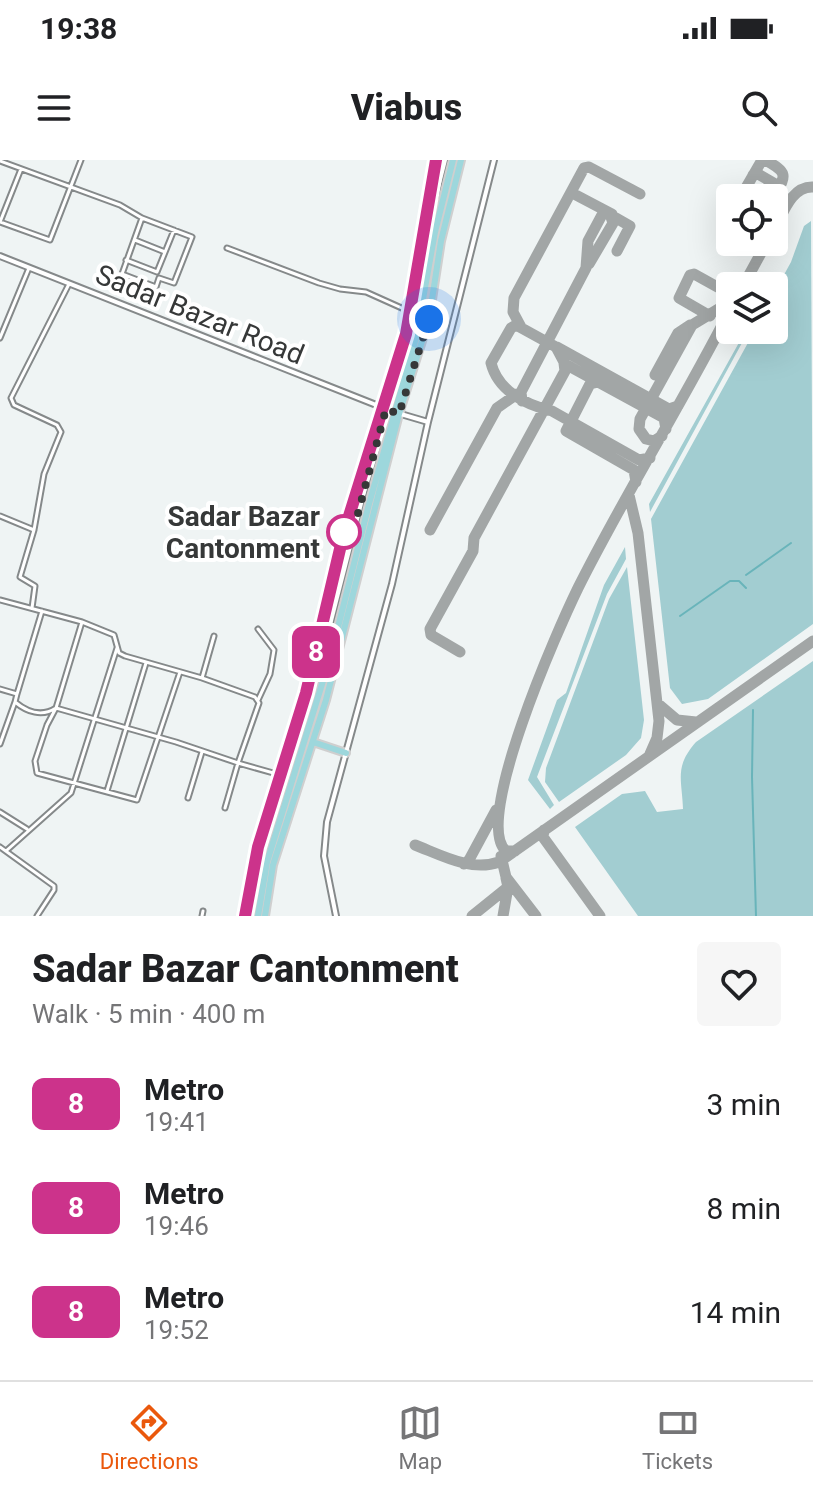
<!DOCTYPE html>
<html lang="en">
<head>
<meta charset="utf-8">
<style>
  body { margin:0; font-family:Roboto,sans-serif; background:#f6f6f6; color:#202124; height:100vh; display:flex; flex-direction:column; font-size:30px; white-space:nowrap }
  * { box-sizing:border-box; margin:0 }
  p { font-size:26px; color:#757577 }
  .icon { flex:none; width:44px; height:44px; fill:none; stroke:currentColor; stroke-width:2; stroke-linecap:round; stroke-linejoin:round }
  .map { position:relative; height:756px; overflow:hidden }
  .details { display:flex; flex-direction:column; background:#fff; flex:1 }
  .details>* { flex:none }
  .badge { padding:0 16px; border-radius:12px; font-size:28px; line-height:52px }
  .buttons { position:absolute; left:716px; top:24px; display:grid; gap:16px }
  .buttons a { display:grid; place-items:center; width:72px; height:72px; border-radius:8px; background:#fff; box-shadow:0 8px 32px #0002; font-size:40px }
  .you { position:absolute; width:40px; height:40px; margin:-20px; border:6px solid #fff; border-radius:50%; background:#1a73e8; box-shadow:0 0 0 12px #1a73e833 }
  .map>.badge { position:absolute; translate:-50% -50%; box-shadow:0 0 0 4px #fff }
  .round { display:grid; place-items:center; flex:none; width:84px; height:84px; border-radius:8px; background:#f6f6f6 }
  .summary { display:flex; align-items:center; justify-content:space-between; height:136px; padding:0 32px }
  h1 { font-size:38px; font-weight:800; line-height:60px }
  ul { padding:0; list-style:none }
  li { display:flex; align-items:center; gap:24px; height:104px; padding:0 32px }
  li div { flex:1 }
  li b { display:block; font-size:30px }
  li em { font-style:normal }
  li .badge { min-width:88px; font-weight:700; text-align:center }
  .status { display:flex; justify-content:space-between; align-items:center; height:56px; padding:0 40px; background:#fff; direction:ltr }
  .status svg { height:22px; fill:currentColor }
  header { display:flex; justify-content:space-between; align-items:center; height:104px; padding:0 32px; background:#fff; font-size:36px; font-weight:800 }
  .dock { display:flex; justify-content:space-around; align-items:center; height:112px; border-top:2px solid #e0e0e0; background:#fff; font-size:22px; color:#757577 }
  .dock a { display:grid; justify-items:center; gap:4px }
  .dock .selected { color:#ea580c }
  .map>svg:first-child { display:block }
  .green { fill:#a2cdd1 }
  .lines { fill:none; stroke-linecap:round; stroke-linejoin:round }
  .stream { stroke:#69b4ba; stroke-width:2 }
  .taxiway { stroke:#a2a6a6; stroke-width:11 }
  .minor-casing { stroke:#85898a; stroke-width:7 }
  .tertiary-casing { stroke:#85898a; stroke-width:8 }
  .primary-casing { stroke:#cfcfcf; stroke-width:10 }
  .minor { stroke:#fff; stroke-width:3 }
  .tertiary { stroke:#fff; stroke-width:4 }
  .primary { stroke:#9dd7dc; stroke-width:6 }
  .rail { stroke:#555858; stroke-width:2; stroke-dasharray:16 8; stroke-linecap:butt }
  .line-casing { stroke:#fff; stroke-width:18 }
  .line { stroke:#cc338b; stroke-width:12 }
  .walk { stroke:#363838; stroke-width:8; stroke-dasharray:0 14.4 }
  .stop-dot { fill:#fff; stroke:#cc338b; stroke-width:4 }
  .labels { text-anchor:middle; stroke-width:8; stroke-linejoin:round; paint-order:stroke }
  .street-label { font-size:28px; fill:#363838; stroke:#fff }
  .stop-label { font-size:28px; font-weight:bold; fill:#363838; stroke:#fff; text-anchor:end }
</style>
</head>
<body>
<div class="status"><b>19:38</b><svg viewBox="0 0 49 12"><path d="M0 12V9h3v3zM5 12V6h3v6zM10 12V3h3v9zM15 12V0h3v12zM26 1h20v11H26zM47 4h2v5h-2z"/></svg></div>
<header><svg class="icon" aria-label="menu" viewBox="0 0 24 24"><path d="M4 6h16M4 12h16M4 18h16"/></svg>Viabus<svg class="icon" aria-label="search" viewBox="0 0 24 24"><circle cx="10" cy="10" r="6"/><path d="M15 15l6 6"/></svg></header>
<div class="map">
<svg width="813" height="756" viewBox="0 0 813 756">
  <rect width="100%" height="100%" fill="#eff4f4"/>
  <path class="green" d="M811 61 813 464 708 539 682 544 670 528 651 359 755 170H774V133L791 102 804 66Z
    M746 170H749L650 352 649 344Z
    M625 387 626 399 607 434 537 617 554 645 550 649 528 620 557 540 566 533 604 425Z
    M627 407 644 560 641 578 626 595 559 642 545 622 546 608 609 439Z
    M813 501V756H638L575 667 622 634 645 631 657 652 683 649C682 619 674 607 696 582Z"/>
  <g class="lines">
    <path class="stream" d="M746 415 791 383
      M680 456 730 421H739L746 428
      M753 550 752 617 756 756"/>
    <path class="taxiway" d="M765 0C789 13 786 15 774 38
      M753 15 758 14 777 25 778 29
      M748 24 749 28 766 38
      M570 35 574 34 612 54
      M740 38 762 0
      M774 70C783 54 791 26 813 27
      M589 104 616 58 630 66 617 91
      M743 126 767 82
      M710 156 679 138 690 115 694 114 730 134
      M521 167 513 152 514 138 584 8 589 7 640 34
      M557 187 669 249 678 246
      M655 215 678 173 690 165
      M598 222 590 224 566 271 634 310 636 322
      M522 241 521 232 586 108 588 81 603 53 610 54 612 60
      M662 276 654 281 646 279 639 269 640 259 692 165 730 142
      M650 298 639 300 552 251C526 245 498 231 491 203L511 168 516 165 556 187 565 204 664 258 666 269
      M629 335 638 373 659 561 657 578 650 594
      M430 370 497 248 517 234
      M460 492 431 475 430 469 473 391 474 378 565 211 564 203
      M657 543 677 560 696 562
      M544 670 543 677 600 756
      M415 685C441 695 471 712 499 702L813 481
      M515 691H506C472 662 559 467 578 428 625 334 682 244 730 150
      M501 696 506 717 536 756
      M464 704 469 700 496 650
      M472 756 508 727 506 718
      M503 756 508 727"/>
    <defs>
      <path id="minor" d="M0 1 120 45 142 58 192 77 174 123 159 118 156 127 122 114 142 58
        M0 62 50 80 81 0
        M0 62 21 9
        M135 80 165 92
        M227 88 319 123 340 129 366 132 415 154
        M126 100 157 112 174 70
        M0 178 29 108
        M0 356 34 370 20 417 35 426 32 448
        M34 370 44 314 61 272 57 265 14 245 11 238 69 124
        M0 440 82 462 114 475 119 493 125 496 202 518 255 537 259 543 238 603 284 616
        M82 462 56 548 47 565 35 601 37 613 137 640 180 512
        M258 469 274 490 270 514 258 540
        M202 518 214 476
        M0 529 17 534 42 451
        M17 534 15 542C27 552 42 557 56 548L176 582 238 603 225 648
        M0 584 15 542
        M107 631 146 503
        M188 638 202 592
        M0 652 27 669
        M0 687 54 726V730L37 756
        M6 691 71 633 117 488
        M202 756 203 751"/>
      <path id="tertiary" d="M0 96 394 252 428 262
        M249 756 261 695 286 617 315 511 322 496 367 320 415 154 432 51 445 0
        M336 756 324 696 327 662 392 424 428 262 494 0"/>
      <path id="primary" d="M313 582 346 593
        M258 756 267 702 331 495 369 344 416 178 435 72 453 0
        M265 756 273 705 326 540 399 254 429 159 441 81 461 0"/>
    </defs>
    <use href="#minor" class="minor-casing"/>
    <use href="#tertiary" class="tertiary-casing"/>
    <use href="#primary" class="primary-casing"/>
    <use href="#minor" class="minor"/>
    <use href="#tertiary" class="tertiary"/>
    <use href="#primary" class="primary"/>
    <path class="rail" d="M242 756 255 686 303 532 340 371 403 173 433 0"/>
  </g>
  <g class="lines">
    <defs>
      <path id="line" d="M245 756 258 687 306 533 344 372 406 174 436 0"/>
    </defs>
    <use href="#line" class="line-casing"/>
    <use href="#line" class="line"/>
    <path class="walk" d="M344 372H353L386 249 399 254 429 159"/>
  </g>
  <circle class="stop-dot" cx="344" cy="372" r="16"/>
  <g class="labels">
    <g class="street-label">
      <text transform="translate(200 154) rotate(22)" y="10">Sadar Bazar Road</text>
    </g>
    <g class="stop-label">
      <text x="320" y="366">Sadar Bazar<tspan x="320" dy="32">Cantonment</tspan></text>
    </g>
  </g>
</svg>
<div class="buttons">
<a><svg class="icon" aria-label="locate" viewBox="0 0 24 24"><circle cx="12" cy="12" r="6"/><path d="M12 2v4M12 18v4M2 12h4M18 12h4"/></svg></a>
<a><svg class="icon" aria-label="layers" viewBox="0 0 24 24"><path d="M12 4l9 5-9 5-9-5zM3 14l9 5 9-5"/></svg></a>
</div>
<div class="you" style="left:429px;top:159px"></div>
<b class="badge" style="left:316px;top:492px;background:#cc338b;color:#fff">8</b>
</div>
<section class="details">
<div class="summary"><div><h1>Sadar Bazar Cantonment</h1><p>Walk · 5 min · 400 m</p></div><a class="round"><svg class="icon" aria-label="heart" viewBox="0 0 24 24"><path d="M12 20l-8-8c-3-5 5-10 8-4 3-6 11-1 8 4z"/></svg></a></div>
<ul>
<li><span class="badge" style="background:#cc338b;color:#fff">8</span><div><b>Metro</b><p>19:41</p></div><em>3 min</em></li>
<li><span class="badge" style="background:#cc338b;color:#fff">8</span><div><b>Metro</b><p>19:46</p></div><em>8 min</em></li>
<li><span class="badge" style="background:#cc338b;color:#fff">8</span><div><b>Metro</b><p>19:52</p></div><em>14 min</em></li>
</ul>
</section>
<nav class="dock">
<a class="selected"><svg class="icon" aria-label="directions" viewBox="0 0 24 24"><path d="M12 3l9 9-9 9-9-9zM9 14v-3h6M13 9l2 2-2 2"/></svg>Directions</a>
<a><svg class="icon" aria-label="map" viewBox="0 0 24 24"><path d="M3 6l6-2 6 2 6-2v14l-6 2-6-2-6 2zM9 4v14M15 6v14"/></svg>Map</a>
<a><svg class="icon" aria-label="tickets" viewBox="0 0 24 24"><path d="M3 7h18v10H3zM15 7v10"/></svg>Tickets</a>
</nav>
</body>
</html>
